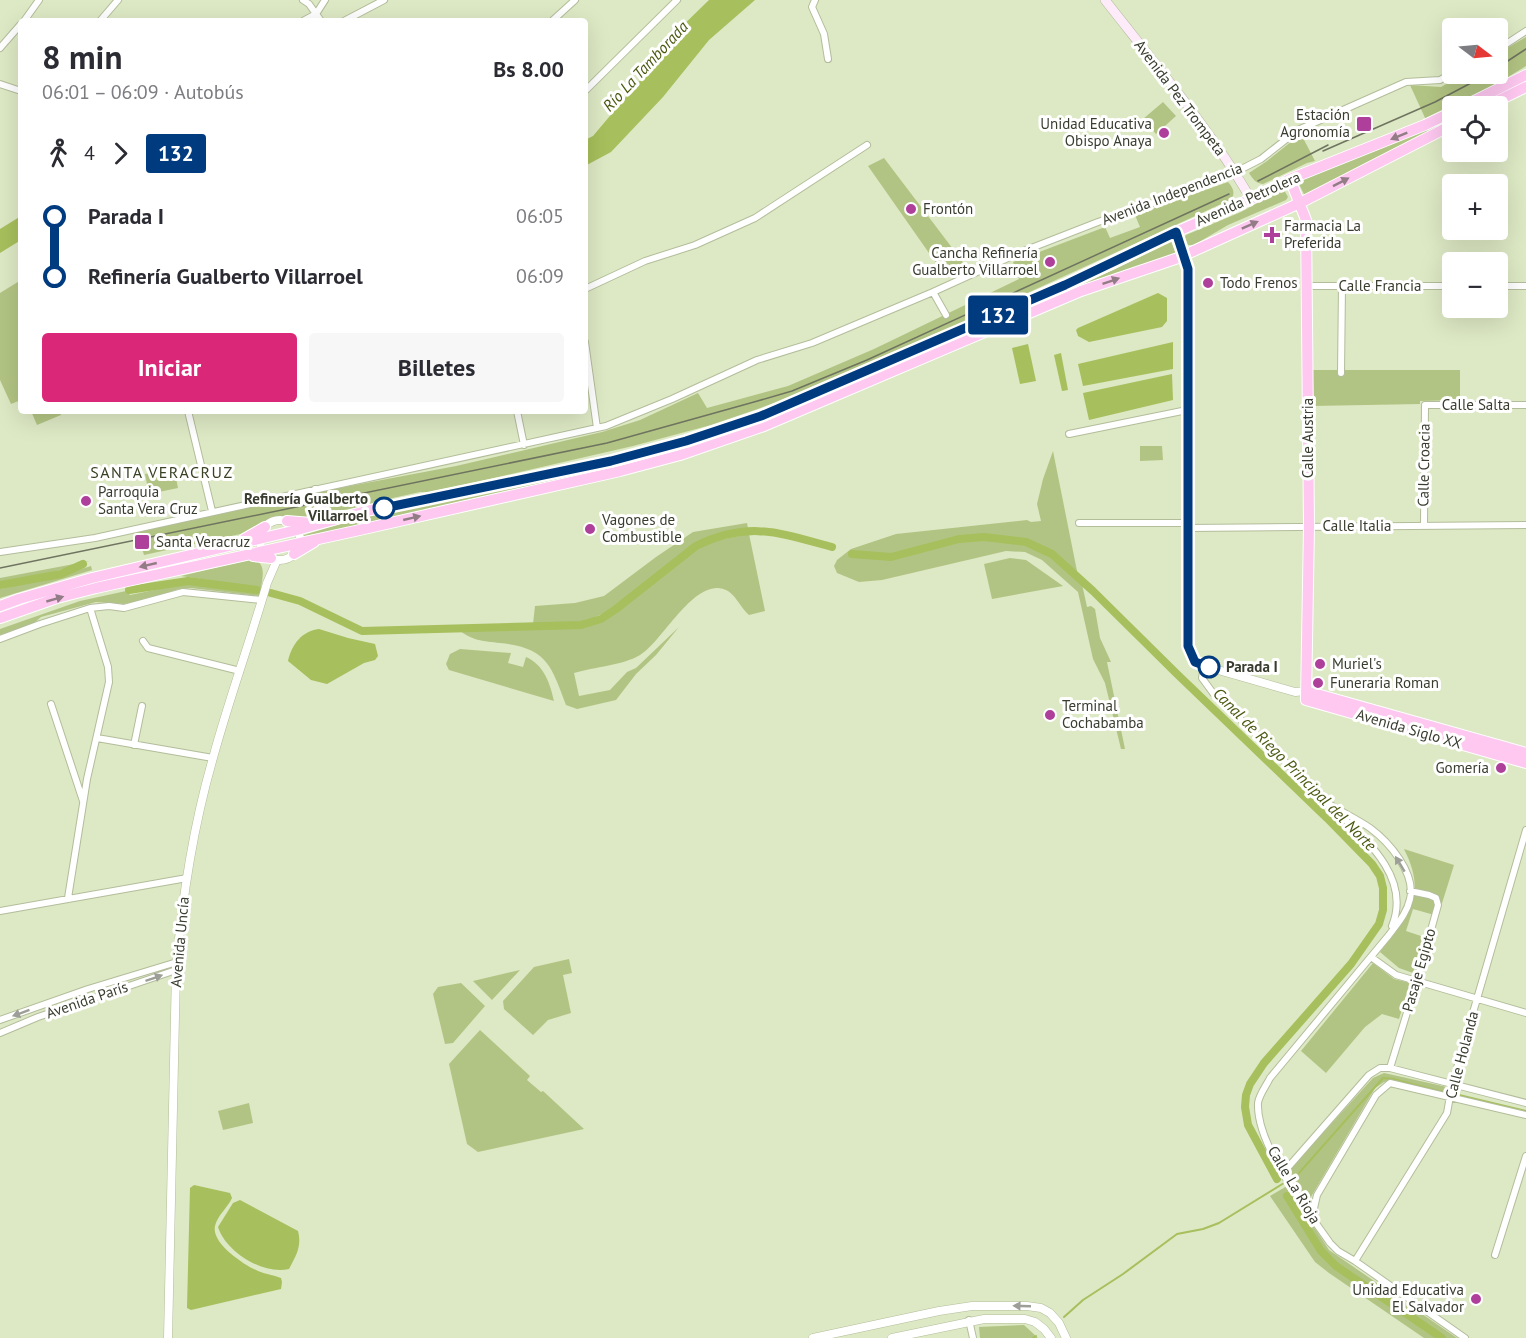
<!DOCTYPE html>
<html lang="es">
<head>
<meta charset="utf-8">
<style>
  body { margin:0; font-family:"PT Sans",sans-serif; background:#f7f7f7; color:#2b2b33; height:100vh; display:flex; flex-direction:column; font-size:22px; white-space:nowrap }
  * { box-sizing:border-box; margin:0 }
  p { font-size:20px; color:#7c7c81 }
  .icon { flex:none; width:33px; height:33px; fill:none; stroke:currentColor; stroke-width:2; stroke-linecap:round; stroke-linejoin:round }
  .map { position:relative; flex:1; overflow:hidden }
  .side { position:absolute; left:18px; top:18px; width:570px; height:396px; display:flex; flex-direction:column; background:#fff; border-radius:6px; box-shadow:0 6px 24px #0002 }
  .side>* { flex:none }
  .badge { padding:0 12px; border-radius:4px; font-size:21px; line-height:39px }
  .needle { width:39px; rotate:106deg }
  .controls { position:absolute; left:1442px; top:18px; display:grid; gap:12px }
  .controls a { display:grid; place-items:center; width:66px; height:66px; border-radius:6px; background:#fff; box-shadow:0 6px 24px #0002; font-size:30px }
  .map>.badge { position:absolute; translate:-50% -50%; box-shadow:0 0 0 3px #fff }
  .legs { display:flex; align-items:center; gap:9px; height:66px; padding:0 24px; font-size:20px }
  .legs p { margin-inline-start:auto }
  .summary { display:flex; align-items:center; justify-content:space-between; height:102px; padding:0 24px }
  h1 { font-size:33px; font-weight:800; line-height:45px }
  .button { display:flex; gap:12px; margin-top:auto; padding:12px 24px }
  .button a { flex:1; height:69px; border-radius:6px; background:#db2777; color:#fff; font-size:24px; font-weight:800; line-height:69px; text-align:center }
  .button a+a { background:#f7f7f7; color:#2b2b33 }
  ul { padding:0 24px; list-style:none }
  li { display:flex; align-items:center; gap:21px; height:60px; font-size:22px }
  li i { display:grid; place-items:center; width:9px; height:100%; margin:0 8px; background:currentColor }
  li i::after { content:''; width:15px; height:15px; margin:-8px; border:4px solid; border-radius:50%; background:#fff }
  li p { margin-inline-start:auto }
  li:first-child i { background:linear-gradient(#0000 50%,currentColor 0) }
  li:last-child i { background:linear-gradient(currentColor 50%,#0000 0) }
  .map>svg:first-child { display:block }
  .green { fill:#b2c483 }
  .water { fill:#a7bf5c }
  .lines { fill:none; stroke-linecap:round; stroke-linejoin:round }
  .stream { stroke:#a7bf5c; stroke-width:2 }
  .canal { stroke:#a7bf5c; stroke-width:8 }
  .minor-casing { stroke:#b3bd9b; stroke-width:8 }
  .tertiary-casing { stroke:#b3bd9b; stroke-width:9 }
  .secondary-casing { stroke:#b3bd9b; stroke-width:10 }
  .trunk-casing { stroke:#fff; stroke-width:12 }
  .minor { stroke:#fff; stroke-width:6 }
  .tertiary { stroke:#fff; stroke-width:8 }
  .secondary { stroke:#feebfa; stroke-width:9 }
  .trunk { stroke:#fec8f0; stroke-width:10 }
  .tram { stroke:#6e745f; stroke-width:1.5 }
  .oneway { fill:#927c86 }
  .oneway2 { fill:#9c9e97 }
  .line-1-casing { stroke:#fff; stroke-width:14 }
  .line-1 { stroke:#003b80; stroke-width:9 }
  .poi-dot { fill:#ae3f9b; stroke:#fff; stroke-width:2 }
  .stop-1-dot { fill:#fff; stroke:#003b80; stroke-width:3 }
  .labels { text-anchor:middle; stroke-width:6; stroke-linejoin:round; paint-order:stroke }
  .street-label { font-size:15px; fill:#393d2f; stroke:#fff }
  .poi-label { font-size:15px; fill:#393d2f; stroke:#fff; text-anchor:start }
  .stop-label { font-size:15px; font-weight:bold; fill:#393d2f; stroke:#fff; text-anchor:end }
  .water-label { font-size:16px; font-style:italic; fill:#4a5910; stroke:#fff }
  .neighbourhood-label { font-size:16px; letter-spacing:1.5px; fill:#394124; stroke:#fff }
</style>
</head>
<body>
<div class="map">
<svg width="1526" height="1338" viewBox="0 0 1526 1338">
  <rect width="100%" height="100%" fill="#dde8c4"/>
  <path class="green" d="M1526 37V66L1490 88 1426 120 1410 85 1441 87 1464 74H1497V54Z
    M1163 102 1176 116 1156 134 1143 119Z
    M1452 116V120L1305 196 1298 182Z
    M1301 134 1315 161 1307 163 1263 184C1255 183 1253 179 1249 173L1267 161Z
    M884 158 956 253 964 264 943 273 868 166Z
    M1228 182C1233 188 1235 191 1232 199L958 325 792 397 711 425 633 446 433 492H420L375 502 364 506 299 519 278 518 267 521 245 533 144 555 137 532 297 496 456 466 602 432 640 420 698 393 707 408 788 386 874 349 1019 279 1013 262 1105 227 1110 238 1140 227 1135 215Z
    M1281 190H1284L1288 197 1286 200 1228 225 1194 245H1188L1185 237 1186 235 1241 212Z
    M1170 239 1176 254 847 388 711 441 639 462 356 527 304 536V535L353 520 669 450Z
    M21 280V400L11 404 0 380V293Z
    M1312 370H1460V400L1420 401V404L1312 406Z
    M31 411H60L61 415 37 425Z
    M1140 446H1162L1163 460 1140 461Z
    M1053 451 1079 581 1082 584 1087 607 1091 606 1095 609 1100 638 1111 662H1107L1125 749H1121L1105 683 1093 659 1078 592 1042 560 1025 552 1006 551 882 580 859 582 837 573 834 566 837 560 851 549 896 534 1027 520 1031 522 1041 521 1037 504 1043 479Z
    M174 468 178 488 149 494 145 474Z
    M747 523 748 529C733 531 716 533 703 540 661 562 630 608 584 621 569 625 549 623 533 624L535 606 575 603 604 596 656 557 693 532Z
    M749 534 765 611 749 615C741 608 737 597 728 591 696 573 663 642 640 655 624 665 594 667 574 673L579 696 610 690 627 672 636 668 679 627 656 655 636 674 616 700 577 709 566 705C551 665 547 648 500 643 483 641 474 641 460 631L583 628 599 622 618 611 697 549 713 541Z
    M1010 558 1026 560 1063 586 992 599 984 564Z
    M253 559C266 563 263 576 261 588L181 576Z
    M90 561 36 577 0 583V578Z
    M91 566 92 570 0 598V589L52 578Z
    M188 583 260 593 259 596 191 588 179 589 149 599 124 604 96 602 41 617 33 624 0 635V629L80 601 126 591 130 595Z
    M460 649 511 653 508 663 523 667 526 657C544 665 550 683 554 701L449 670 446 664 450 654Z
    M1404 849 1454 865 1438 916 1413 909 1406 931 1424 937 1413 973 1399 968 1380 952C1408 915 1428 896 1404 849Z
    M569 959 572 973 563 975 571 1013 548 1020 533 1035 504 1009 503 1001 534 967Z
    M1373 963 1394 979 1410 983 1399 1019 1382 1014 1365 1027 1326 1073 1301 1051Z
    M520 970 492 1000 473 981Z
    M461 983 485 1006 453 1043 445 1044 433 994 438 987Z
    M480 1030 530 1076 527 1080 541 1092 543 1091 584 1129 478 1152 467 1144 449 1064Z
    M1384 1073 1447 1087 1445 1095 1391 1081 1384 1082 1375 1088 1308 1202 1289 1170 1373 1078Z
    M249 1103 253 1123 223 1130 218 1111Z
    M1287 1186 1329 1250 1457 1338H1424L1329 1273 1315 1262 1270 1196Z
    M1024 1325 1038 1338H980L979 1327Z"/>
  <path class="water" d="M709 0H755L709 40 663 97 611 152 585 166V140L593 136 663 53 672 36Z
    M21 216V240L0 253V229Z
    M1158 293 1167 298V321L1162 327 1089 342 1078 336 1076 330 1078 328Z
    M1173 342V369L1083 386 1078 364Z
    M1028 344 1036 381 1020 384 1012 348Z
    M1061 353 1068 390 1062 391 1054 355Z
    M1172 374 1173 400 1089 420 1083 393Z
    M319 629 348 638 375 644 378 656 375 660 364 663 327 684 311 680 288 661C292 644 302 631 319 629Z
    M194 1185 230 1193 232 1198C228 1207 217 1216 215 1226 211 1243 244 1265 258 1271 265 1274 273 1275 281 1278L282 1282 281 1289 191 1310 187 1308 190 1188Z
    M240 1200 298 1231C302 1246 296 1256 289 1269 263 1275 226 1252 218 1227L233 1203Z"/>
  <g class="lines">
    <path class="stream" d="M1459 1095 1526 1111
      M1299 1173 1383 1078 1393 1079 1443 1092
      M1064 1317 1083 1300 1123 1274 1177 1234 1203 1229 1219 1223 1284 1183
      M1033 1338 1036 1336"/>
    <path class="canal" d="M852 554 891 557 959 539 984 537 1026 542 1052 554 1093 591 1177 674 1327 818 1372 864 1380 876 1383 888V910L1379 924 1351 964 1264 1063 1250 1084 1246 1095 1245 1107 1248 1125 1277 1179
      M0 585 61 574 83 564
      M129 590 188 581 257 590
      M271 593 300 601 362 631 581 625 601 619 616 609 696 546C749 520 780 533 832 547
      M1287 1196 1321 1251 1336 1266 1442 1338"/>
    <defs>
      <path id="minor" d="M303 0 309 4 321 21
        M815 0 812 7 824 34 828 59
        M24 21 39 0
        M100 21 118 0
        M303 21 316 14 325 0
        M344 21 384 0
        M552 21 575 0
        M0 48 21 24
        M1497 50 1526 31
        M0 84 21 91
        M585 91 677 0
        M1308 286H1452
        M1497 286H1526
        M585 289 645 261 695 245 755 218 867 145
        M933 292 946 315
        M585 342 597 428
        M1341 373 1342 286
        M188 411 212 511
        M517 411 524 445
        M1069 434 1187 410
        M315 489 320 523
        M1079 523H1187
        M1424 525 1425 405H1526
        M1187 528 1526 525
        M0 552 95 538 606 426 672 399 757 360 812 343 933 292 1021 252 1098 222 1224 178 1261 159 1298 130 1406 82 1440 80 1452 73
        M0 639 40 624 90 608 109 606 124 608 183 592 262 600
        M143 641 148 648 240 671
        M1204 666 1202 678 1213 693 1330 805
        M51 704 83 801
        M97 738 213 758
        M134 745 142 706
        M1329 804C1342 812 1357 819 1370 828 1389 842 1416 873 1410 899 1407 913 1398 923 1389 935L1270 1078C1266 1086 1259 1095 1258 1103 1256 1145 1307 1210 1330 1243L1338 1251 1355 1261 1465 1338
        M1337 812C1369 842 1411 879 1392 926
        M68 898 87 779 109 682 108 667 90 608
        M0 911 187 878
        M1371 957 1396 975 1526 1013
        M0 1020 88 989 177 962
        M0 1033 38 1017 176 970
        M1390 1068 1417 980 1438 905 1436 898 1429 895 1410 891
        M1283 1173 1369 1075 1380 1068H1390L1526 1103
        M1312 1217 1317 1195 1376 1095 1390 1083 1526 1115
        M1495 1255 1526 1156
        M1355 1261 1447 1113 1452 1085 1526 830
        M969 1320 973 1338"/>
      <path id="tertiary" d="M1176 232 1188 269V646L1195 662 1204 666 1295 692 1306 691
        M260 540a20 20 0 1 1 40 0a20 20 0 1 1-40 0Z
        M168 1338 176 970C182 899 193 827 213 758 229 699 250 642 267 583L277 560
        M813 1338 939 1311 972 1306H1027L1041 1308 1050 1313 1059 1323 1066 1338
        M892 1338 984 1319H1025L1035 1322 1044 1329 1051 1338"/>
      <path id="secondary" d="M1105 0C1156 65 1209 128 1251 199"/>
      <path id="trunk" d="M1464 106 1526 75
        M1487 106 1526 87
        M1290 179 1306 220 1309 526 1306 700 1526 763
        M287 521 311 523
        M244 539 265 527
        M294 554 314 542
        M253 556 271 558
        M0 606 19 599 92 578 297 530 366 511 611 461 705 435 761 416 905 355 1114 263 1176 232 1251 199 1290 179 1425 125 1452 112
        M0 618 57 598 96 588 355 531 620 471 680 455 764 426 1081 291 1178 258 1300 203 1452 125
        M1306 691 1526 753"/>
    </defs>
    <use href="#minor" class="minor-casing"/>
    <use href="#tertiary" class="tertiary-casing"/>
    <use href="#secondary" class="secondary-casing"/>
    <use href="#trunk" class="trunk-casing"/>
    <use href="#minor" class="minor"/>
    <use href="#tertiary" class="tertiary"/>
    <use href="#secondary" class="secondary"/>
    <use href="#trunk" class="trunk"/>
    <path class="tram" d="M1497 68 1526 49
      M1323 151 1435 102 1488 74
      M1258 181 1328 145
      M0 568 607 443 754 402 792 391 867 360 1229 194"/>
  </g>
  <defs><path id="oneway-solid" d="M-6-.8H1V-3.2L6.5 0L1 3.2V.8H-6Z" transform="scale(1.5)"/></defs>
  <g class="oneway">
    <use href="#oneway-solid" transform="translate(1399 136) rotate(158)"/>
    <use href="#oneway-solid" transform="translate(1341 182) rotate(-27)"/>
    <use href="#oneway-solid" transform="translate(1250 225) rotate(-24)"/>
    <use href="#oneway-solid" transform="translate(1111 281) rotate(-19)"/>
    <use href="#oneway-solid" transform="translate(412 518) rotate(-13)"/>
    <use href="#oneway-solid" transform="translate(148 565) rotate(167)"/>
    <use href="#oneway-solid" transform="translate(55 599) rotate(-16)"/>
  </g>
  <g class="oneway2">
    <use href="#oneway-solid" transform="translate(1400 864) rotate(-121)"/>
    <use href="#oneway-solid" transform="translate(154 978) rotate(-19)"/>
    <use href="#oneway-solid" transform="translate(21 1013) rotate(160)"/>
    <use href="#oneway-solid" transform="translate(1022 1306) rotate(-178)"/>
  </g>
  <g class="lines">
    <defs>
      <path id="line-1" d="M384 508 611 461 686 441 761 416 1065 285 1176 232 1188 269V646L1195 662 1209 667"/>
    </defs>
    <use href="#line-1" class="line-1-casing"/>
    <use href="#line-1" class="line-1"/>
  </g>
  <g class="poi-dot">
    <rect x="1356" y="116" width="16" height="16" rx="3"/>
    <circle cx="1164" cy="133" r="6"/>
    <circle cx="911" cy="209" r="6"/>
    <path d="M1269 226h6v6h6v6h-6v6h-6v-6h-6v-6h6z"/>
    <circle cx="1050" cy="262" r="6"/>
    <circle cx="1208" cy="283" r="6"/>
    <circle cx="86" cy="501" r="6"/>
    <circle cx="590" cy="529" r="6"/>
    <rect x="134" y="534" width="16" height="16" rx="3"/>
    <circle cx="1320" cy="664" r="6"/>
    <circle cx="1318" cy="683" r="6"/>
    <circle cx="1050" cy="715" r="6"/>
    <circle cx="1501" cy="768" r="6"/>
    <circle cx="1476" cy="1299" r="6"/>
  </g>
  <g class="stop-1-dot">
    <circle cx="384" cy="508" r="10"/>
    <circle cx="1209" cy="667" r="10"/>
  </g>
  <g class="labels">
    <g class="street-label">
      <text transform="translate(1180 98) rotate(53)" y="5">Avenida Pez Trompeta</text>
      <text transform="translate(1172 194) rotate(-21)" y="5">Avenida Independencia</text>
      <text transform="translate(1248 199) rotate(-24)" y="5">Avenida Petrolera</text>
      <text x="1380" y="291">Calle Francia</text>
      <text x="1476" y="410">Calle Salta</text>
      <text transform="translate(1308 438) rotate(-90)" y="5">Calle Austria</text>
      <text transform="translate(1424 465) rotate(-89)" y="5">Calle Croacia</text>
      <text x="1357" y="531">Calle Italia</text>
      <text transform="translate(1409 729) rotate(16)" y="5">Avenida Siglo XX</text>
      <text transform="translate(180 942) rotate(-85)" y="5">Avenida Uncía</text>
      <text transform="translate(1419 970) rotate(-74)" y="5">Pasaje Egipto</text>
      <text transform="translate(87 1000) rotate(-19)" y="5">Avenida París</text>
      <text transform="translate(1462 1055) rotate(-75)" y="5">Calle Holanda</text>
      <text transform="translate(1294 1185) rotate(59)" y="5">Calle La Rioja</text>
    </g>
    <g class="poi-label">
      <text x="1350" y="120" text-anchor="end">Estación<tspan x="1350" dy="17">Agronomía</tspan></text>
      <text x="1152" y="129" text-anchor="end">Unidad Educativa<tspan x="1152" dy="17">Obispo Anaya</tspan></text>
      <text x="923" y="214">Frontón</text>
      <text x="1284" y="231">Farmacia La<tspan x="1284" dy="17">Preferida</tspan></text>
      <text x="1038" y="258" text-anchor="end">Cancha Refinería<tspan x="1038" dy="17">Gualberto Villarroel</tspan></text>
      <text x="1220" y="288">Todo Frenos</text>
      <text x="98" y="497">Parroquia<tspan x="98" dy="17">Santa Vera Cruz</tspan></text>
      <text x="602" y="525">Vagones de<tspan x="602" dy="17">Combustible</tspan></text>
      <text x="156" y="547">Santa Veracruz</text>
      <text x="1332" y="669">Muriel's</text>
      <text x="1330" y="688">Funeraria Roman</text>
      <text x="1062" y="711">Terminal<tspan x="1062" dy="17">Cochabamba</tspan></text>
      <text x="1489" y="773" text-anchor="end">Gomería</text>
      <text x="1464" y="1295" text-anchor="end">Unidad Educativa<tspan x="1464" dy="17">El Salvador</tspan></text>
    </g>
    <g class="stop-label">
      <text x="368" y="504">Refinería Gualberto<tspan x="368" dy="17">Villarroel</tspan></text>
      <text x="1226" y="672" text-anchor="start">Parada I</text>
    </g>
    <g class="water-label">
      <text transform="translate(645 66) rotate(-47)" y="6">Río La Tamborada</text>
      <text transform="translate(1295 769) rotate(45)" y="6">Canal de Riego Principal del Norte</text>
    </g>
    <g class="neighbourhood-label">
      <text x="162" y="478">SANTA VERACRUZ</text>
    </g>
  </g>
</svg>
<div class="controls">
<a><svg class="needle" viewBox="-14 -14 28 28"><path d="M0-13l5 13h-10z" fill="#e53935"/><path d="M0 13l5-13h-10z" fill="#7c7c81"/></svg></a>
<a><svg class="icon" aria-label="locate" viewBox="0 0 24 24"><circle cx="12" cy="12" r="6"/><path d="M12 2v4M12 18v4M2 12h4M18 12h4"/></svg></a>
<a>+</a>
<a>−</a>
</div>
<b class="badge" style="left:998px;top:315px;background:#003b80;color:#fff">132</b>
<section class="side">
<div class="summary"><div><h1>8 min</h1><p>06:01 – 06:09 · Autobús</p></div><b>Bs 8.00</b></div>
<div class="legs"><svg class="icon" aria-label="walk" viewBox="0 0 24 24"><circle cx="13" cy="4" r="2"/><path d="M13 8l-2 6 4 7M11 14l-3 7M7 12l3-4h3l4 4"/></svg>4<svg class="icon" aria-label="forward" viewBox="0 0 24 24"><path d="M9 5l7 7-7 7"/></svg><b class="badge" style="background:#003b80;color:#fff">132</b></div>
<ul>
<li><i style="color:#003b80"></i><b>Parada I</b><p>06:05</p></li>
<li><i style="color:#003b80"></i><b>Refinería Gualberto Villarroel</b><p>06:09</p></li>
</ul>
<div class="button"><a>Iniciar</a><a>Billetes</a></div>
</section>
</div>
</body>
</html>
